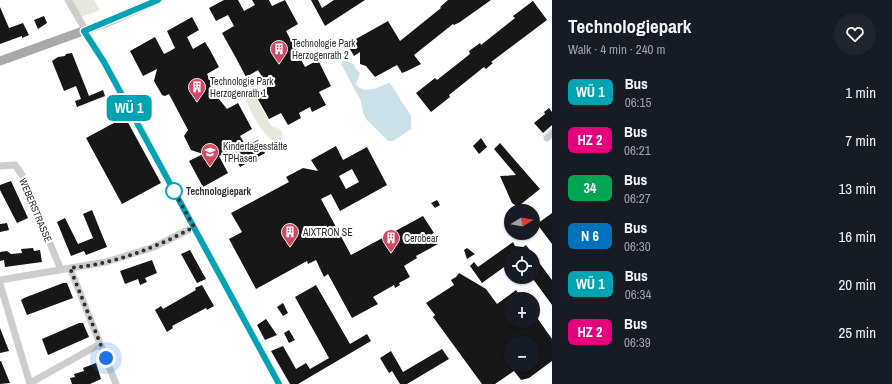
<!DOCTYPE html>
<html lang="en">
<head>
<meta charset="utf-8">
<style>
  body { margin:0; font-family:"Archivo Narrow",sans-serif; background:#20242c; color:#f1f3f6; height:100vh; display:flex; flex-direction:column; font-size:15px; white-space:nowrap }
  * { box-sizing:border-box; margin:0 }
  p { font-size:13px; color:#9ea1a6 }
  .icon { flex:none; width:22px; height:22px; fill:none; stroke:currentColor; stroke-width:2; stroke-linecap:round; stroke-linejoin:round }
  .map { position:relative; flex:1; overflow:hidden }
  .panel { display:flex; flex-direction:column; background:#171b24; width:340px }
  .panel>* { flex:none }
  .badge { padding:0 8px; border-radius:6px; font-size:14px; line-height:26px }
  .needle { width:26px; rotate:79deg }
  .buttons { position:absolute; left:504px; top:204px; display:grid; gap:8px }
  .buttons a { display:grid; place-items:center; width:36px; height:36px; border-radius:50%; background:#171b24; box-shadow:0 1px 3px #0004; font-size:20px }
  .you { position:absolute; width:20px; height:20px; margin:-10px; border:3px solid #fff; border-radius:50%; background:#1a73e8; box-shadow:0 0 0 6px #1a73e833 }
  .map>.badge { position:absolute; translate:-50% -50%; box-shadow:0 0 0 2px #fff }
  .round { display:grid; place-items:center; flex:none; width:42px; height:42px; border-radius:21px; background:#20242c }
  .head { display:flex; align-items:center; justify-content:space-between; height:68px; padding:0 16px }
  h1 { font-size:19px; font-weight:700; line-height:30px }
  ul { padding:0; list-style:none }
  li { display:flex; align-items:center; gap:12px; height:48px; padding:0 16px }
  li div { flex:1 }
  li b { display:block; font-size:15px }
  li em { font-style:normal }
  li .badge { min-width:44px; font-weight:700; text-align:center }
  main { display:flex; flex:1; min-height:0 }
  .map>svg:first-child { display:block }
  .green { fill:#e5e8dd }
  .water { fill:#cce0e7 }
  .building { fill:#171717; fill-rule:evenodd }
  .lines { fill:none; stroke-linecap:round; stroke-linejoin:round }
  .minor { stroke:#cdcdcd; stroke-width:7 }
  .major { stroke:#a8a8a8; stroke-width:9 }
  .line-casing { stroke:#fff; stroke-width:9 }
  .line { stroke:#00a3b4; stroke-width:6 }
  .walk { stroke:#303030; stroke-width:4; stroke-dasharray:0 7.2 }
  .stop-dot { fill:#fff; stroke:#00a3b4; stroke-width:2 }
  .labels { text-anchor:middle; stroke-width:4; stroke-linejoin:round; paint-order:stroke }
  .poi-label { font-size:10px; fill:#303030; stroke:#fff; text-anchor:start }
  .stop-label { font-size:10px; font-weight:bold; fill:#303030; stroke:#fff; text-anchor:start }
  .street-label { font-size:10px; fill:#303030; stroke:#fff }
</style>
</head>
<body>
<main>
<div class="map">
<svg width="552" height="384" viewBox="0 0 552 384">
  <rect width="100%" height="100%" fill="#fff"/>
  <path class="green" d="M71 0H94L100 10 81 17Z
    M251 89 271 126 280 129 283 134 279 147C258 129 254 118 243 94Z"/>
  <path class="water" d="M343 60 354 64 355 68 360 73 356 84C364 96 380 86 390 83L411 116V129L393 141H388L366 119 363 113 361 101 341 64Z"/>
  <path class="building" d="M224 0H238L244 11 255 5 252 0H269L272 6 285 0 298 24 286 31 305 67 318 60 331 86 319 92 326 105 312 112 310 107 299 113 301 118 288 125 281 113 269 119 255 94 268 87 258 70 246 77 236 58 222 33 234 26 228 15 216 21 209 8Z
    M311 0H318L322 8 334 0H365L325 26Z
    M448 0H491L460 22 454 25 453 24 414 55 421 64 407 71 402 73 397 65 375 77 366 66 360 64V52L354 56 347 44 388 21 400 41 441 8 440 7Z
    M533 1 547 20 491 62 493 63 486 69 484 67 449 95 450 97 431 112 416 93 435 78 437 80 470 54 469 51 480 43 481 45 515 18 513 16Z
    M0 7 9 28 23 23 29 35 22 38V36L0 44Z
    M44 16 47 23 38 29 34 20Z
    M192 17 199 30 187 37 193 49 205 42 210 50 219 67 207 74 219 99 227 109 238 103 252 129 240 136 246 146 258 140 265 153 240 167 231 150 219 156 228 173 203 187 189 161 203 154 191 150 184 136 188 130 169 94 165 96 162 95 154 81 157 69 143 76 130 51 155 37 164 54 170 51 175 48 167 31Z
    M72 53 89 96 103 90 105 96 77 107 75 101 81 99 76 86 64 91 52 61 58 57 65 56 66 54Z
    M549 108 552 112V125L543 133 534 123 545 114 544 112Z
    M125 117 161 183 122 204 86 138Z
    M481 138 487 147 479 154 473 146Z
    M500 143 540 189 520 205H515L512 203 500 176 516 175 494 149Z
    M336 146 343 160 367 147 387 185 340 211 331 194 321 199 351 255 423 216 434 233 432 234 438 244 416 256 417 258 404 266 410 277 399 283 400 285 395 288 394 285 373 297 378 304 352 318 328 274 324 277 316 260 308 264 307 261 256 289 229 239 242 232 231 213 289 182 286 177 303 168 318 171 311 160ZM352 169 359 182 346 189 339 176Z
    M11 181 28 218 17 223 0 190V185Z
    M437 200 440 205 435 208 431 203Z
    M92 210 107 247 86 255 84 251 71 256 57 222 65 218 78 244 93 238 83 214Z
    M552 213V244L537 224Z
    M7 223 9 230 0 232V224Z
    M513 242 515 246 523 247 526 245 552 280V305L533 279V255H511V262L482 283 470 266 474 262 478 267Z
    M33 248 34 251 40 250 42 262 5 267 4 260 0 261V252L7 251 11 254 22 253 21 249Z
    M467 248 475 254 467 259 464 250Z
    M190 250 206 279 197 283 181 254Z
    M152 260 157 273 145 278 147 282 140 285 138 279 125 284 120 271Z
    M459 273 486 289 497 304 516 290 523 299H511V321H533V312L552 339V361L529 378 521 380 514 371 495 384H482L433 317 435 315 426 303 454 285 451 280 456 277ZM511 343H533V365H511Z
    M63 283H67L73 298 27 315 21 300 24 298Z
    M202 285 214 306 207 310 206 308 172 326 173 328 167 332 155 310 161 306 163 309 196 290 195 288Z
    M316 285 350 344 367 334 371 341 298 384H290L271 351 283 346 296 369 306 363 310 369 329 358 295 297Z
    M283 303 288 313 283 316 277 307Z
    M266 319 277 335 265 340 257 325Z
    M79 323H83L89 337 48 355 42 339Z
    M0 328 9 351 0 353Z
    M289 330 295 340 289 343 284 333Z
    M442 349 449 359 407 384H400L392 371 389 373 380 358 391 351 403 372Z
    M0 361H1L10 383 0 384Z
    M96 363 101 379 90 384H72L70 378 75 377 74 374 84 371 83 368Z"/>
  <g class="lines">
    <path class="minor" d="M68 0 104 62 279 384
      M547 138 552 133
      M0 166 15 165 22 175 61 270
      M70 268 116 384
      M0 280 106 262 154 247 194 227
      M0 284 30 384
      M30 383 100 344"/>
    <path class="major" d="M0 61 108 22 158 0"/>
  </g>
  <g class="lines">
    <defs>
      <path id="line" d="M158 0 84 31 104 62 279 384"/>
    </defs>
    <use href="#line" class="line-casing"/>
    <use href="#line" class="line"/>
    <path class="walk" d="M106 358 70 268C115 264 155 248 194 227L174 191"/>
  </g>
  <defs>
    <symbol id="building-pin" viewBox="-11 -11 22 30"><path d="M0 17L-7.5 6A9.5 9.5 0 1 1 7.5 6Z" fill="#d24762" stroke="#fff"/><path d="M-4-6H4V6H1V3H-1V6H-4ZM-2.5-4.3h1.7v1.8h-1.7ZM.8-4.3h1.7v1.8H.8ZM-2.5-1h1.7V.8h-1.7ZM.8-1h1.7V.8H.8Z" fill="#fff"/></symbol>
    <symbol id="school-pin" viewBox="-11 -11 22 30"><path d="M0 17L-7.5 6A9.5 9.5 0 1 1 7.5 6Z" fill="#d24762" stroke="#fff"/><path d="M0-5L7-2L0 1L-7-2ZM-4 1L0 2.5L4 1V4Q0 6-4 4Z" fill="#fff"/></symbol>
  </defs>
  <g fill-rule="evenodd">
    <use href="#building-pin" x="269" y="39" width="20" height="27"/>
    <use href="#building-pin" x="187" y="77" width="20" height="27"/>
    <use href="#school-pin" x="200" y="142" width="20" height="27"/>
    <use href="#building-pin" x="280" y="222" width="20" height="27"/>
    <use href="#building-pin" x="381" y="228" width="20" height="27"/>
  </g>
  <circle class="stop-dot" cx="174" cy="191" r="8"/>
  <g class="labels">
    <g class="poi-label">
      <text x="292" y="47">Technologie Park<tspan x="292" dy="12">Herzogenrath 2</tspan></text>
      <text x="210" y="85">Technologie Park<tspan x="210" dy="12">Herzogenrath 1</tspan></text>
      <text x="223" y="150">Kindertagesstätte<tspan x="223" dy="12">TPHasen</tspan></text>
      <text x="303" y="236">AIXTRON SE</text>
      <text x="404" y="242">Cerobear</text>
    </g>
    <g class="stop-label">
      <text x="186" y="195">Technologiepark</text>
    </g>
    <g class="street-label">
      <text transform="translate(36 210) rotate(67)" y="4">WEBERSTRASSE</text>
    </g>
  </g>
</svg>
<div class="buttons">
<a><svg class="needle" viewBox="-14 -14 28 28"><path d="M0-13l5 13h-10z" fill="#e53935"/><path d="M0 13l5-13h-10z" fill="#9ea1a6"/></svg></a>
<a><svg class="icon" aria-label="locate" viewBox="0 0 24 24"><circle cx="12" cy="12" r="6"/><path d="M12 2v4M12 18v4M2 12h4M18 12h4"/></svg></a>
<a>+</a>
<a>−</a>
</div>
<div class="you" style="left:106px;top:358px"></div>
<b class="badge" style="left:129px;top:108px;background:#00a3b4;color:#fff">WÜ 1</b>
</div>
<section class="panel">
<div class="head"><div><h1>Technologiepark</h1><p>Walk · 4 min · 240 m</p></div><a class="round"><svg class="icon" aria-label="heart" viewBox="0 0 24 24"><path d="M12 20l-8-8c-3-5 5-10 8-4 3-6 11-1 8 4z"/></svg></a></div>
<ul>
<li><span class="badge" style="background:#00a3b4;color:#fff">WÜ 1</span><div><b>Bus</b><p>06:15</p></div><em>1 min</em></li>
<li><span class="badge" style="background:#e6007e;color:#fff">HZ 2</span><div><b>Bus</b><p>06:21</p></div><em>7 min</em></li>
<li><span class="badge" style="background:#00a651;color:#fff">34</span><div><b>Bus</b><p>06:27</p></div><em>13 min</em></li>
<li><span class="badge" style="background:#0072bc;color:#fff">N 6</span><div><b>Bus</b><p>06:30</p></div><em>16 min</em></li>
<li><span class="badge" style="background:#00a3b4;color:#fff">WÜ 1</span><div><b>Bus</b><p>06:34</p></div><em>20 min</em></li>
<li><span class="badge" style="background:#e6007e;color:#fff">HZ 2</span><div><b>Bus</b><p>06:39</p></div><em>25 min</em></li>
</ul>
</section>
</main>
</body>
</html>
